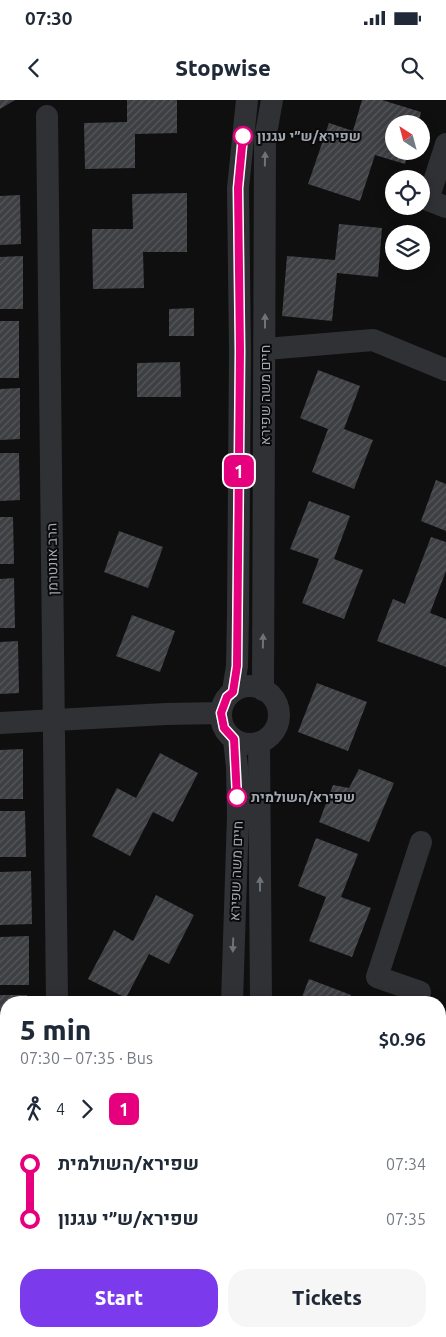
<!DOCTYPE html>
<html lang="en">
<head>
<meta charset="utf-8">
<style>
  body { margin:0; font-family:Ubuntu,Heebo,sans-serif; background:#f6f6f7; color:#1f2937; height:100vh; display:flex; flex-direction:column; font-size:19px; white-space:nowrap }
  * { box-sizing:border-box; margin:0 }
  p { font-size:16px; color:#747a83 }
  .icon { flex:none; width:28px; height:28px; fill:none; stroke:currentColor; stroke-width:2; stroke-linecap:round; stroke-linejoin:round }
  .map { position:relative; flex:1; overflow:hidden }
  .side { position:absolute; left:0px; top:896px; width:446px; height:341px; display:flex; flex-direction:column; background:#fff; border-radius:20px 20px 0 0; box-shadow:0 2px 12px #0003 }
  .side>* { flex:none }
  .badge { padding:0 10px; border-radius:8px; font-size:18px; line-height:32px }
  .needle { width:32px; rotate:324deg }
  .buttons { position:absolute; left:385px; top:15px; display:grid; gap:10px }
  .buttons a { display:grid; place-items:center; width:45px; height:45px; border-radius:50%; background:#fff; box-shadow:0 2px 12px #0003; font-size:25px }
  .map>.badge { position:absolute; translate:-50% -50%; box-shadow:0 0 0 2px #fff }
  .legs { display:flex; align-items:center; gap:8px; height:55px; padding:0 20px; font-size:16px }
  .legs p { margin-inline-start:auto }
  .headline { display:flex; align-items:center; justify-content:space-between; height:85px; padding:0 20px }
  h1 { font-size:28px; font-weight:800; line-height:38px }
  .button { display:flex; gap:10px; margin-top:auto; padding:10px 20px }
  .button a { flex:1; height:58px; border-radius:20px; background:#7c3aed; color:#fff; font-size:20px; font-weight:800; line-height:58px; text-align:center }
  .button a+a { background:#f6f6f7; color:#1f2937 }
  ul { padding:0 20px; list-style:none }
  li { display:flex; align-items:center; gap:18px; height:55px; font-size:19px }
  li i { display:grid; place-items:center; width:8px; height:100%; margin:0 6px; background:currentColor }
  li i::after { content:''; width:12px; height:12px; margin:-6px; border:4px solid; border-radius:50%; background:#fff }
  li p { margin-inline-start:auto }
  li:first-child i { background:linear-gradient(#0000 50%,currentColor 0) }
  li:last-child i { background:linear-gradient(currentColor 50%,#0000 0) }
  .status { display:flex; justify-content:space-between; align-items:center; height:35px; padding:0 25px; background:#fff; direction:ltr }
  .status svg { height:14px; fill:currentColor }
  header { display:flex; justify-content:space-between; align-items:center; height:65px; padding:0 20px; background:#fff; font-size:22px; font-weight:800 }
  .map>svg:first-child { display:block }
  .building { fill:url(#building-hatch) }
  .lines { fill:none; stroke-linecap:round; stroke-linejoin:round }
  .minor { stroke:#303135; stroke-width:22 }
  .oneway { fill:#6e7279 }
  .line-1-casing { stroke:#fff; stroke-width:11 }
  .line-1 { stroke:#e6007e; stroke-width:8 }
  .stop-1-dot { fill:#fff; stroke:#e6007e; stroke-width:2.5 }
  .labels { text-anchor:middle; stroke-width:4; stroke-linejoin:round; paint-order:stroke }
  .stop-label { font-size:14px; font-weight:bold; fill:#a0a7b1; stroke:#0a0a0b; text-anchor:start }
  .street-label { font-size:14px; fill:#a0a7b1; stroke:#0a0a0b }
</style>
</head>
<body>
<div class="status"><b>07:30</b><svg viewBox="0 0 49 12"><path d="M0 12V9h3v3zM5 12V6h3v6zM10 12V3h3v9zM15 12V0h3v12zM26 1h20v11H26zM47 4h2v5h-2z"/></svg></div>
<header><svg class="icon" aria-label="back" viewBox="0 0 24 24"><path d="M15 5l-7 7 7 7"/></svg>Stopwise<svg class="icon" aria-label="search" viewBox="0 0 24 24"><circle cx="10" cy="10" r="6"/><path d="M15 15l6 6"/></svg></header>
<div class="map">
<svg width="446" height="1237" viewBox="0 0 446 1237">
  <defs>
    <pattern id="building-hatch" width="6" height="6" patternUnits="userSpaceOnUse" patternTransform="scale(1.25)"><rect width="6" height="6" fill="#3e3f43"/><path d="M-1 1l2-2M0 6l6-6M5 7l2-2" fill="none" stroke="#57585c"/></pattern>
  </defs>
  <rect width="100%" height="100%" fill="#0f0f10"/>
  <path class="building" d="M0 0H15L0 9Z
    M127 0H177V33L135 34V68L85 69 84 23 127 22Z
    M362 0H382L421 12 418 24H394V51H409L405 64 375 55 360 101 308 84 329 23 353 31Z
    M187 93V152H143L144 188 93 189 92 129H133L132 94Z
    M20 95 21 144 0 145V96Z
    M339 124 382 128 378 177 337 173 332 221 282 216 287 156 335 160Z
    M23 156V209H0V157Z
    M194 208V236H169V209Z
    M0 221H19V278H0Z
    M180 262 181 297H137V263Z
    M318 270 360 286 344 329 373 340 354 389 312 372 328 329 300 318Z
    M20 288V339L0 340V289Z
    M0 353H19L20 400 0 401Z
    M436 380 446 384V431L421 421Z
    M309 401 350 416 334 459 363 470 344 519 302 503 319 459 290 449Z
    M0 417H13L14 464H0Z
    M119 431 163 447 148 488 104 472Z
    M431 437 446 442V471L430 513 446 519V567L377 541 393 499 405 504Z
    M14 478 15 528H0V479Z
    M132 515 175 531 160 572 116 556Z
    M18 541 19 593 0 594V542Z
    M317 583 367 602 348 651 298 632Z
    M23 649V699H0V650Z
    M160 653 198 673 173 722 153 712 130 756 92 736 117 688 136 698Z
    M359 669 394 683 369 742 319 722 333 685 349 688Z
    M0 711H25L26 757H0Z
    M316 738 358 754 341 797 371 808 352 857 309 841 326 797 298 786Z
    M31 771 32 824 0 825V772Z
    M156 795 194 815 169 864 149 854 126 898 88 879 114 830 133 841Z
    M29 836V885H0V837Z
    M309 879 351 895 348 902H300Z
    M0 895H27V902H6V948H0Z
    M0 958H6V1010H0Z
    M440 971 446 973V1022L440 1020Z
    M0 1078H6V1123H0Z
    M0 1138H6V1191H0Z
    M0 1199H6V1231H25V1237H0Z
    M135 1231H208L205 1237H132Z
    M366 1231H422L419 1237H364Z"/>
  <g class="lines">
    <path class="minor" d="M47 16 57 902
      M446 44 428 100 446 107
      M266 249 373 240 446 270
      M221 615a29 29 0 1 1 58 0a29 29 0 1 1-58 0Z
      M263 590 265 39 272 0
      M233 591 237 566 238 514 240 251 238 88 247 0
      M0 623 166 614 221 613
      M259 643 261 902
      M232 902 238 715 237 667 234 639
      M417 902 420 892 377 877 421 742
      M440 1056 446 1058
      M61 1231 62 1237
      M323 1231 331 1237
      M293 1237 300 1231"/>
  </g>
  <defs><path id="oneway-solid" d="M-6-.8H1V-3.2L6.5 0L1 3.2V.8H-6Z" transform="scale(1.25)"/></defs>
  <g class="oneway">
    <use href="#oneway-solid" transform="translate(265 59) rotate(-89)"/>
    <use href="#oneway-solid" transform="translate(265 221) rotate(-90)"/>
    <use href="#oneway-solid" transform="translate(263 541) rotate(-89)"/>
    <use href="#oneway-solid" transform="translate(260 784) rotate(-90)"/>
    <use href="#oneway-solid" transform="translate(233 845) rotate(92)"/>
  </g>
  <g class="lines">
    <defs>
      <path id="line-1" d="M237 697 234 639 224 628 221 613 227 597 233 592 237 566 240 251 238 88 243 36"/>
    </defs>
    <use href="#line-1" class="line-1-casing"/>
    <use href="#line-1" class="line-1"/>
  </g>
  <g class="stop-1-dot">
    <circle cx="243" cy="36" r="9"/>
    <circle cx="237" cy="697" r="9"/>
  </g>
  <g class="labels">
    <g class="stop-label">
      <text x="257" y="41">שפירא/ש״י עגנון</text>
      <text x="251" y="702">שפירא/השולמית</text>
    </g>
    <g class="street-label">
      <text transform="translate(265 295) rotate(-90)" y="5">חיים משה שפירא</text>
      <text transform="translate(52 459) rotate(-91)" y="5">הרב אונטרמן</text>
      <text transform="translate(236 771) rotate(-88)" y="5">חיים משה שפירא</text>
    </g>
  </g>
</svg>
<div class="buttons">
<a><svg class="needle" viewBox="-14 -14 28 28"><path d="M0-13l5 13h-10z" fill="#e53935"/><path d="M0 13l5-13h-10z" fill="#747a83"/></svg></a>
<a><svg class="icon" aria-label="locate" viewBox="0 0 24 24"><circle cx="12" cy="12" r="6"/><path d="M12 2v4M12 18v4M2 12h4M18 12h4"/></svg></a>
<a><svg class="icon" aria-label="layers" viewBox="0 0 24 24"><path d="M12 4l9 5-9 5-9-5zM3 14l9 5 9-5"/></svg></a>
</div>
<b class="badge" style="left:239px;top:371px;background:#e6007e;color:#fff">1</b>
<section class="side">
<div class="headline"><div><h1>5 min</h1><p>07:30 – 07:35 · Bus</p></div><b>$0.96</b></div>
<div class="legs"><svg class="icon" aria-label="walk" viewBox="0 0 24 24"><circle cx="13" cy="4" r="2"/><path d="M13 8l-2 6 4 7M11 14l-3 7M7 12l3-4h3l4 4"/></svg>4<svg class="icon" aria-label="forward" viewBox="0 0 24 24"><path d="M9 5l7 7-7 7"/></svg><b class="badge" style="background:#e6007e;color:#fff">1</b></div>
<ul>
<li><i style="color:#e6007e"></i><b>שפירא/השולמית</b><p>07:34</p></li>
<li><i style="color:#e6007e"></i><b>שפירא/ש״י עגנון</b><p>07:35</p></li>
</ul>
<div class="button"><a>Start</a><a>Tickets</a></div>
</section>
</div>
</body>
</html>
